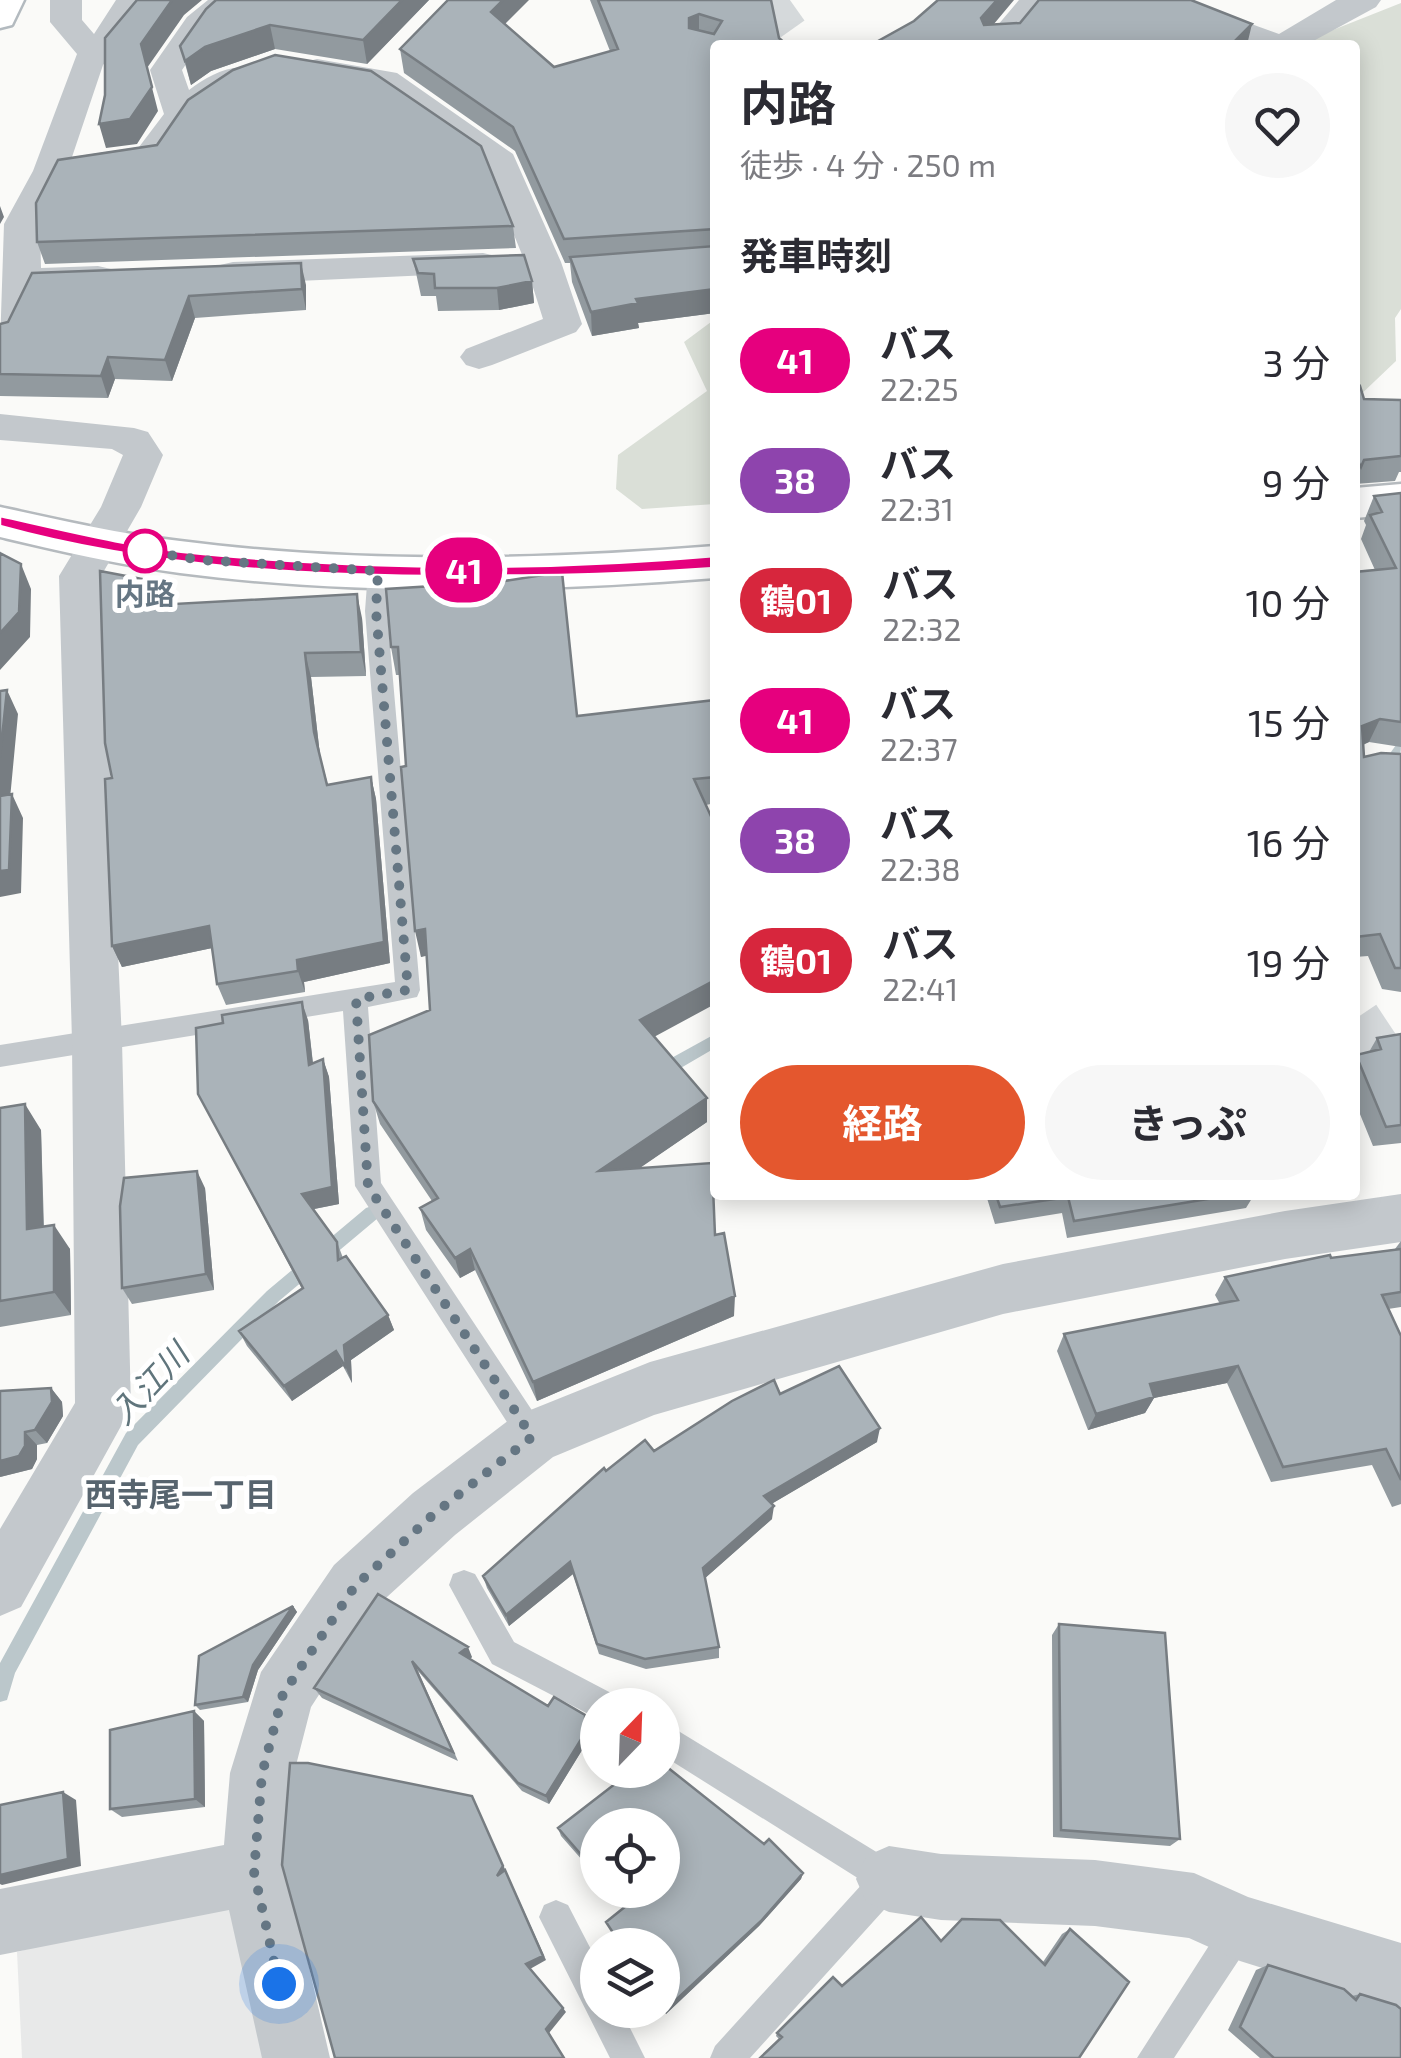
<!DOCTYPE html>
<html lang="ja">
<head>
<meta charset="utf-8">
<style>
  body { margin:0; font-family:"Exo 2","Noto Sans JP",sans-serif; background:#f7f7f7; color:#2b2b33; height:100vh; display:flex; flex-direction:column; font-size:38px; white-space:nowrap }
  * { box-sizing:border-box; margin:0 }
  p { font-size:32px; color:#7c7c81 }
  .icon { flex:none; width:55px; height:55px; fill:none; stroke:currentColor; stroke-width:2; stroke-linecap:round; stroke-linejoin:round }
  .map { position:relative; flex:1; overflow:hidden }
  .details { position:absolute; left:710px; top:40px; width:650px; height:1160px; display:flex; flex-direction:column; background:#fff; border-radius:10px; box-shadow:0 5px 25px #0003 }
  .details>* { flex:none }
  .badge { padding:0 20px; border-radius:32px; font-size:35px; line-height:65px }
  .needle { width:65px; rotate:23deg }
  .buttons { position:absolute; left:580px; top:1688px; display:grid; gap:20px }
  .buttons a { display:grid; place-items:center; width:100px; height:100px; border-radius:50%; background:#fff; box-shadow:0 5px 25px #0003; font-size:50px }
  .you { position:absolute; width:50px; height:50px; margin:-25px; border:8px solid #fff; border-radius:50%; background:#1a73e8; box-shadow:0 0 0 15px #1a73e833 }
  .map>.badge { position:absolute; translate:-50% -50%; box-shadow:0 0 0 5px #fff }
  h2 { padding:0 30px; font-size:38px; line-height:90px }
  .round { display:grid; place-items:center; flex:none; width:105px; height:105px; border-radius:52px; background:#f7f7f7 }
  .summary { display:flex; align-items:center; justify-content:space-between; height:170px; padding:0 30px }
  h1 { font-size:48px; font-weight:700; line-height:75px }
  .cta { display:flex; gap:20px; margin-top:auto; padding:20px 30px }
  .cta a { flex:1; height:115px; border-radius:60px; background:#e4572e; color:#fff; font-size:40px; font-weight:700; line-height:115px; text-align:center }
  .cta a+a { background:#f7f7f7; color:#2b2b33 }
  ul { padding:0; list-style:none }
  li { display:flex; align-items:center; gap:30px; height:120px; padding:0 30px }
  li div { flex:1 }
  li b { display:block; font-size:38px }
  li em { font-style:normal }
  li .badge { min-width:110px; font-weight:700; text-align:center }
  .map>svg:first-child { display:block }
  .built { fill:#e8e9e9 }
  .green { fill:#dadfd7 }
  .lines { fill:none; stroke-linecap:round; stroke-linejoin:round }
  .stream { fill:#bbc7cb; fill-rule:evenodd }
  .motorway-tunnel-far1 { stroke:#d5d9db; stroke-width:39; stroke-dasharray:39 20; stroke-linecap:butt }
  .motorway-tunnel { stroke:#d5d9db; stroke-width:51; stroke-dasharray:51 25; stroke-linecap:butt }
  .secondary-casing { stroke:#b3babf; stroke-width:5 }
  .primary-casing { stroke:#b5babe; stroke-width:5 }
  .service { fill:#c3c8cc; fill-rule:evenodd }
  .minor { fill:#c3c8cc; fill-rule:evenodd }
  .secondary { fill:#fff; fill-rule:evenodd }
  .primary { fill:#fff; fill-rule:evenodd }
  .wall { fill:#929a9f }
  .shaded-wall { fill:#777d82 }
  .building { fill:#aab3b9; stroke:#777d82; stroke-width:2.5; fill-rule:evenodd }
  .line { fill:#e6007e; stroke:#fff; stroke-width:2.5 }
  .walk { stroke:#657683; stroke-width:10; stroke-dasharray:0 18 }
  .stop-dot { fill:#fff; stroke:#e6007e; stroke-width:5 }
  .labels { text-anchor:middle; stroke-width:10; stroke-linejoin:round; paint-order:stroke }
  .stop-label { font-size:30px; font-weight:bold; fill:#657683; stroke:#fff }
  .water-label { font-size:32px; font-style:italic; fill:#60757c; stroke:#fff }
  .neighbourhood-label { font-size:32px; font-weight:bold; fill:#57646e; stroke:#fff }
</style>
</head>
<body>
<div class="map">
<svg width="1401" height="2058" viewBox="0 0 1401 2058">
  <rect width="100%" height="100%" fill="#fafaf8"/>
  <path class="built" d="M237 1891 271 2058H22L17 1952Z"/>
  <path class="green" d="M1401 3V309L1395 318 1396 361 1355 400V45H1295Z
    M715 319V504L642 509 616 489 618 455 707 391 684 342Z"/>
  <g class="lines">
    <path class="stream" d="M1401 744C1401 777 1383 785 1355 792V782L1373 777 1396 745Z
      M715 1034V1048L667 1076 662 1077 657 1076 654 1071 657 1066Z
      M372 1206 378 1208 380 1213 378 1218 279 1301 138 1445 15 1673 7 1700 0 1702V1663L126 1433 267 1291 366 1208Z"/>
    <path class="motorway-tunnel-far1" d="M766 0 798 45"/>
    <path class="motorway-tunnel" d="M1355 1019 1401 1088"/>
    <defs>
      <path id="secondary" d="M0 0H24L12 25 0 28Z"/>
      <path id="primary" d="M1401 484V514L1355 518V488Z
        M0 507C60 520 120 534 180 541 357 564 538 560 715 546V578C538 592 357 596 180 573 119 565 60 551 0 537Z"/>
    </defs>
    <use href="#secondary" class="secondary-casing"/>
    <use href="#primary" class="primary-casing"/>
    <path class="service" d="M378 564 388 571 387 611 420 990 417 997 368 1007 381 1183 543 1427 547 1437 543 1447 533 1451 523 1447 355 1186 343 1011 0 1067V1045L395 982 365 611 368 571Z
      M464 1570 475 1574 514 1642 613 1694 618 1705H598V1719L492 1664 449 1585 453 1574Z
      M662 1721 901 1867 905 1879 901 1891 750 2058H710L715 2046 864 1882 662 1755Z
      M556 1900 568 1905 598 1963V2010H621L645 2058H610L539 1917 544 1905Z
      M1240 1911 1252 1916 1257 1928 1252 1940 1174 2058H1137L1228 1916Z"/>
    <path class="minor" d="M50 0H82V20L94 34 116 0H148L132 30 103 65 72 157 139 147 164 114 150 70 187 17 208 0H243L209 31 182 70 189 90C207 77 229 63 252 69L256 76C247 90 223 95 209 106 189 122 176 143 162 163L63 179 40 224 41 268 98 266 111 269 116 277 111 285 37 291 13 342 0 346 4 224 33 171 77 54 50 22Z
      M1019 0H1052L1014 45H981Z
      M1073 0 1188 1 1279 34 1336 0H1381L1376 7 1306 45H1249L1183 19 1089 9 1078 7Z
      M317 59 397 73 513 154 561 262 582 324 576 332 492 365 479 369 466 365 460 357 466 349 543 319 525 262 486 166 375 88 305 76 301 69 305 62Z
      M483 253 496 256 501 264 496 272 233 284 220 281 215 273 220 265 233 262Z
      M0 414 134 428 148 432 163 455 141 507 101 576 122 1041 131 1408 21 1607 0 1616V1529L75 1403 72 1041 59 576 101 507 123 455 112 449 0 440Z
      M1401 1194V1242L1285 1259 1003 1314 654 1415 553 1457 455 1535 376 1607 311 1707 294 1773 287 1872 330 2058H262L229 1910 0 1955V1889L224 1845 230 1773 261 1672 334 1565 413 1493 513 1417 650 1362 1003 1264 1285 1211Z
      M889 1846 941 1854 1095 1860 1194 1873 1248 1897 1401 1943V2011L1240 1961 1189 1938 1095 1926 941 1920 889 1912 866 1902 856 1879 866 1856Z"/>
    <use href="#secondary" class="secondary"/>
    <use href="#primary" class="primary"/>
  </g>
  <path class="wall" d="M216 0H429L367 64 275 49 211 71 191 85 180 46Z
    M590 0H771L715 45V313L638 323 639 328 592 336 572 282 570 263H565L515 151 404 73 400 49 505 24 554 67 610 51Z
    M157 145 513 226 516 248 45 264 37 242Z
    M413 259 532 281 534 303 499 310 438 311 436 296H421Z
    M32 273 306 285V310L195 318 172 381 115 379 108 398 0 396V324L8 322Z
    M1355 378 1364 399 1401 400V472H1399L1395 481 1355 484Z
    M1401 493V747L1369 742 1363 745 1364 757 1401 754V992L1382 989 1368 956 1355 957V572L1375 570 1361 539 1366 525 1364 521 1374 496Z
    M386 589 577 716 715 700V803L706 805 654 1037 707 1098V1122L639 1168 715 1235 734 1316 537 1401 475 1270 460 1278 426 1230 420 1208 432 1201 380 1124 373 1101 430 1010 426 955 421 957 400 675H396L391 647Z
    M175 604 362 618 366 676 311 677 320 755 328 785 371 777 376 799 390 963 304 982 305 992 226 1005 217 984 212 948 122 967 112 946V778Z
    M308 1020 313 1063 323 1059 329 1077 339 1204 314 1209 337 1242 343 1258 388 1315 394 1330 351 1360 352 1383 343 1366 292 1401 247 1346 239 1331 302 1289 198 1094Z
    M1401 1034V1143L1373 1146 1355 1102V1056L1369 1052 1377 1038Z
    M0 1108 41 1130 44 1226 70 1249 71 1315 0 1327Z
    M205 1188 214 1290 132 1304 122 1288Z
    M986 1195H1254L1246 1208 1067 1238 1062 1213 995 1224Z
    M1401 1241V1307L1388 1309 1401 1336V1504L1392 1507 1372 1465 1271 1482 1227 1383 1154 1398 1145 1413 1088 1430 1057 1351 1064 1334 1220 1304 1215 1295 1225 1277 1331 1258 1395 1249Z
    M51 1388 62 1402 63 1416 47 1443 37 1445V1459L32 1469 0 1477Z
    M780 1394 877 1442 771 1504 772 1519 705 1578 719 1647V1658L646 1669 599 1654 573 1574 509 1626 487 1588 483 1576 606 1471Z
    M378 1594 472 1657 470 1659 548 1706 585 1715 587 1725V1742L549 1804 522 1791 418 1671 458 1761 322 1698 314 1688Z
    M293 1606 297 1612 258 1670 248 1702 200 1710 195 1705Z
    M1059 1624 1180 1839 1170 1846 1053 1837 1052 1635Z
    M194 1711 204 1721 205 1807 122 1817 110 1809Z
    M662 1763 764 1844 769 1839 803 1873 801 1879 759 1926 666 2014 662 2009V1945H620L606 1922 624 1908 608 1890H662V1825H598V1878L561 1836 558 1828 633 1770H662Z
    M1070 1929 1079 2058 780 2040 776 2036 777 2033 842 1986 941 1941 1043 1962 1062 1934Z
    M1268 1965 1352 1996 1360 1994 1401 2058H1260L1228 2030 1256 1970Z"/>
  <path class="shaded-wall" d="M172 0H202L184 15 147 68 158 111 137 144 106 148 99 124 141 44Z
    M402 0H429L367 64 363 40Z
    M503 0H529L493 36 491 12Z
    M997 0H1014L978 43 981 18Z
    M699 14V38L689 42V18Z
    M1252 24 1247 45H1231Z
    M270 25 275 49 211 71 191 85 185 61 205 47Z
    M0 206 4 217 0 224V236Z
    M301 263 306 285V310L302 289Z
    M532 281 534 303 499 310 497 288Z
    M715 289V313L638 323 639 328 592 336 591 312 636 299Z
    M189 296 195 318 172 381 165 360Z
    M108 357 115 379 108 398 101 376Z
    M21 564 31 589 30 637 0 670V633Z
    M168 584 176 608 157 605Z
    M357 594 362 618 366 676 361 652Z
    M305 653 311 677 320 755 314 732Z
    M7 690 18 714 8 820 0 804V757Z
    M1380 719 1369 742 1355 748 1362 726Z
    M371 777 376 799 390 963 304 982 305 992 298 971 297 960Z
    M12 794 23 818 21 893 0 897V871Z
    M209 926 217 947 122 967 112 946Z
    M425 929 430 955 421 957 415 931Z
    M715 980V1004L641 1044 640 1020Z
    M302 1002 308 1020 315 1083 309 1065Z
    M323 1059 329 1077 339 1204 309 1210 302 1194Z
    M707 1098V1122L602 1194 599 1171Z
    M25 1104 41 1130 44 1253 27 1229Z
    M197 1171 205 1188 214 1290 206 1274Z
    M54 1225 70 1249 71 1315 54 1292Z
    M470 1249 475 1270 460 1278 455 1258Z
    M735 1296 734 1316 537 1401 533 1382Z
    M388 1315 394 1330 351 1360 352 1383 346 1368 344 1345Z
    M336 1351 343 1366 292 1401 284 1386Z
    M1238 1366 1227 1383 1154 1398 1145 1413 1088 1430 1096 1414 1150 1384Z
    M51 1388 62 1402 63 1416 47 1443 35 1430Z
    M880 1428 877 1442 763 1509 764 1496Z
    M25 1432 37 1445V1459L32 1469 0 1477V1461Z
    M774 1506 772 1519 703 1580V1568Z
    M570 1562 573 1574 509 1626 506 1615Z
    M293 1606 297 1612 258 1670 248 1702 243 1697 253 1665Z
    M468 1647 472 1657 464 1664 460 1653Z
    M194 1711 204 1721 205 1807 195 1799Z
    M585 1715 587 1725V1742L549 1804 546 1796Z
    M63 1792 76 1800 81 1866 2 1885 0 1884V1875Z
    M472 1796 546 1960 530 1969 526 1964Z
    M803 1873 801 1879 759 1926 666 2014 665 2010Z
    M563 2008 566 2012 549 2033 565 2058 546 2029Z"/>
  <path class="building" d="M137 0H172L141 44 152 87 130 119 99 124 105 95V38Z
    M216 0H402L363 40 270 25 205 47 185 61 180 46 206 9Z
    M448 0H503L491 12 554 67 618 49 598 0H771L779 38 787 45H715V229L564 239 513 127 400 49ZM699 14 722 21 714 34 689 28V18Z
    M938 0H997L981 18 984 25 1020 23 1039 0H1191L1252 24 1231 45H871L914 21Z
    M275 55 371 71 481 146 513 226 37 242 36 203 58 160 157 145 188 100 233 70Z
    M715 246V289L636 299 638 303 591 312 570 257Z
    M524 255 532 281 497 288H435L434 274 418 273 413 259Z
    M301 263 302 289 189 296 165 360 108 357 101 376 0 374V324L8 322 32 273Z
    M1355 378 1360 386 1364 399 1401 400V456L1364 460 1361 467 1355 455Z
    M1401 493V722L1380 719 1362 726 1364 757 1381 753 1401 754V968H1395L1380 934 1355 937V572L1396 568 1370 515 1382 512 1374 496Z
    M0 553 21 564 19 612 0 633Z
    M100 571 168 584 157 605 357 594 361 652 305 653 314 732 327 785 371 777 384 942 297 960 298 971 217 984 209 926 112 946 105 779 112 778 105 743Z
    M562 572 577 716 715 700V777L694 779 715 825V980L640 1020 707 1098 599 1171 712 1163 715 1235 724 1233 735 1296 533 1382 470 1249 455 1258 420 1208 438 1198 373 1101 369 1035 430 1010 425 929 415 931 401 767 406 766 398 647H391L386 589 498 582Z
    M7 690 0 757V691Z
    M12 794 9 870 0 871V796Z
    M302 1002 309 1065 323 1059 332 1187 302 1194 337 1242 338 1260 346 1256 388 1315 344 1345 346 1368 336 1351 284 1386 239 1331 303 1288 198 1094 196 1028 223 1023 222 1015Z
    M1401 1034V1125L1386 1127 1356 1055 1381 1049 1377 1038Z
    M25 1104 27 1229 54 1225V1292L0 1301V1108Z
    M197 1171 206 1274 122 1288 120 1206 124 1178Z
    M996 1195H1232L1074 1221 1068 1197 1000 1207Z
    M1401 1249V1292L1382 1295 1401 1336V1480L1386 1449 1283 1467 1238 1366 1150 1384 1154 1397 1096 1414 1064 1334 1238 1300 1225 1277 1330 1255 1331 1258Z
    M839 1366 880 1428 764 1496 774 1506 703 1568 719 1647 645 1659 597 1644 570 1562 506 1615 483 1576 604 1468 606 1471 645 1440 654 1451 732 1401 774 1380 780 1394Z
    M51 1388 52 1402 35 1430 25 1432V1446L19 1456 0 1461V1391Z
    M378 1594 468 1647 460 1653 548 1706 554 1697 585 1715V1733L546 1796 518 1783 412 1661 453 1752 314 1688Z
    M293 1606 253 1665 243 1697 195 1705 199 1656Z
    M1059 1624 1165 1633 1180 1839 1061 1830Z
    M194 1711 195 1799 110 1809V1730Z
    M290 1763H308L472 1796 503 1866 497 1876 505 1870 543 1956 526 1964 563 2008 546 2029 564 2058H335L282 1865Z
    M662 1763 764 1844 769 1839 803 1873 761 1921 665 2010 662 2007V1945H621L606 1922 626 1906 612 1890H662V1825H598V1874L558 1828 633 1770H662Z
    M63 1792 68 1859 0 1875V1805Z
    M921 1917 941 1941 962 1919 1000 1920 1045 1965 1070 1929 1129 1982 1079 2058H760L782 2037 777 2033 833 1977 842 1986Z
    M1268 1965 1344 1989 1356 2000 1360 1994 1396 2005 1401 2009V2058H1274L1240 2027Z"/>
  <path class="line" d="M0 516C67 531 135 548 203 554 372 570 546 571 715 556L723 562 715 568C636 574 558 575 479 576 316 577 152 568 0 526Z"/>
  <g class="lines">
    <path class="walk" d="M145 551 132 549 201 560 378 571 376 611 408 990 356 999 368 1186 532 1437 434 1514 355 1586 283 1694 262 1774 254 1872 279 1984"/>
  </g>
  <circle class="stop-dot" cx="145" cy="551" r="20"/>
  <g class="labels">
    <g class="stop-label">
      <text x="145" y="605">内路</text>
    </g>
    <g class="water-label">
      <text transform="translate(150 1384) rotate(-47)" y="11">入江川</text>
    </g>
    <g class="neighbourhood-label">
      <text x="181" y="1506">西寺尾一丁目</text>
    </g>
  </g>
</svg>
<div class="buttons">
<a><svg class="needle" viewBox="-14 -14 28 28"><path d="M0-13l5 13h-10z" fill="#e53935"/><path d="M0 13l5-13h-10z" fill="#7c7c81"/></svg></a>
<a><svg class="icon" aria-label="locate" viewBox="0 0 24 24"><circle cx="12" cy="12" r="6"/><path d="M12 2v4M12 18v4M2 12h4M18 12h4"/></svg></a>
<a><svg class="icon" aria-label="layers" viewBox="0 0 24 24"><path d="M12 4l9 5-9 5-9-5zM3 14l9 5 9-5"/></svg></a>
</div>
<div class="you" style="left:279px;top:1984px"></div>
<b class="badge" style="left:464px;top:570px;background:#e6007e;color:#fff">41</b>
<section class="details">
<div class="summary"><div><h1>内路</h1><p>徒歩 · 4 分 · 250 m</p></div><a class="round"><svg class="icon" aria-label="heart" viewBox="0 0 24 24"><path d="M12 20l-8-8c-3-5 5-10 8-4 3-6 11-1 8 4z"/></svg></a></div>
<h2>発車時刻</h2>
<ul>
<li><span class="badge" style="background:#e6007e;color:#fff">41</span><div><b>バス</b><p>22:25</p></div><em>3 分</em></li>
<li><span class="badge" style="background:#8e44ad;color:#fff">38</span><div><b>バス</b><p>22:31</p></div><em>9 分</em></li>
<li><span class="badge" style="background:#d7263d;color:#fff">鶴01</span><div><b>バス</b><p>22:32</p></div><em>10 分</em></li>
<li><span class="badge" style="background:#e6007e;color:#fff">41</span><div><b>バス</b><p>22:37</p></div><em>15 分</em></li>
<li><span class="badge" style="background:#8e44ad;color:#fff">38</span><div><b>バス</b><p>22:38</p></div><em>16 分</em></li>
<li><span class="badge" style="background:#d7263d;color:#fff">鶴01</span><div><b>バス</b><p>22:41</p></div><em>19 分</em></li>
</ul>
<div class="cta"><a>経路</a><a>きっぷ</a></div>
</section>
</div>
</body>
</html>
